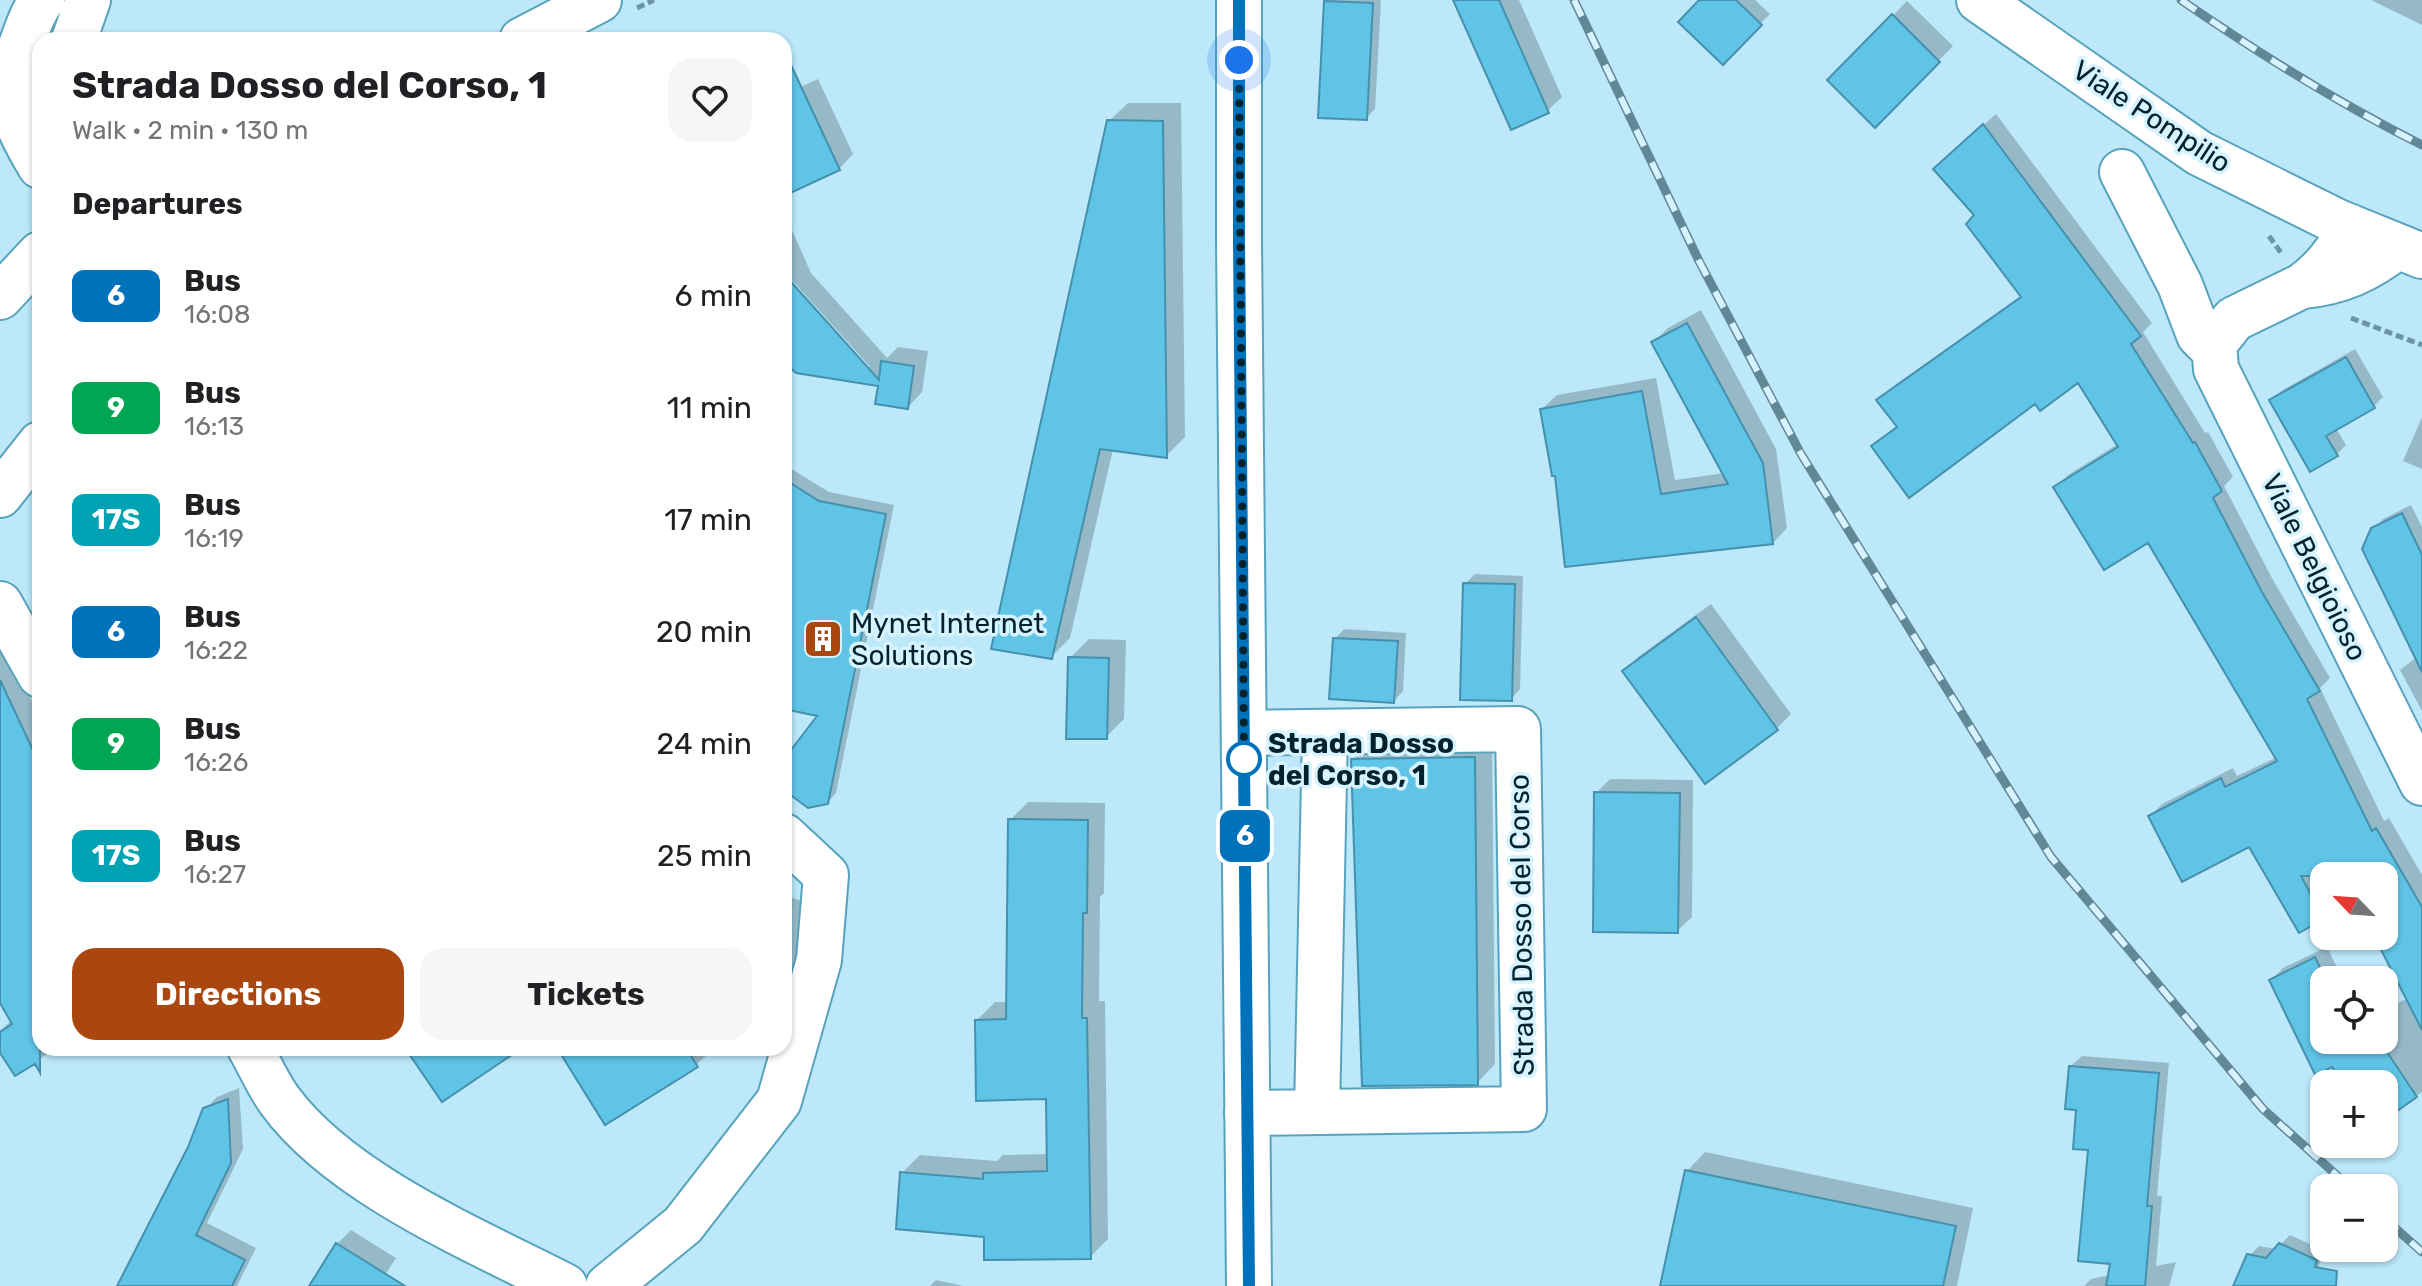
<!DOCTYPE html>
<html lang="en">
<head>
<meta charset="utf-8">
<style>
  body { margin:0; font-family:Rubik,sans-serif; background:#f6f6f6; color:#202124; height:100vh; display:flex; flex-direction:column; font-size:30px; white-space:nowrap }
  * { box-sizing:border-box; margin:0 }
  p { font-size:26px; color:#757577 }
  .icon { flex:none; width:44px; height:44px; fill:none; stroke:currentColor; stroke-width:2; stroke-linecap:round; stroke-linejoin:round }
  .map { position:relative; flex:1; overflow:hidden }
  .drawer { position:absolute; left:32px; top:32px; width:760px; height:1024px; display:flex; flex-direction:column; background:#fff; border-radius:24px; box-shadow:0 2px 6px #0004 }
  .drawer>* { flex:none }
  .badge { padding:0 16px; border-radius:12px; font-size:28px; line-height:52px }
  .needle { width:52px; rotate:295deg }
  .fabs { position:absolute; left:2310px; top:862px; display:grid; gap:16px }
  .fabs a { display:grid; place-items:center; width:88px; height:88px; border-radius:16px; background:#fff; box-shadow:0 2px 6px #0004; font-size:40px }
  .you { position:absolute; width:40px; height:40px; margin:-20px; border:6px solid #fff; border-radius:50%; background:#1a73e8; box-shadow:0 0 0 12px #1a73e833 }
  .map>.badge { position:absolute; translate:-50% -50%; box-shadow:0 0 0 4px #fff }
  h2 { padding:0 40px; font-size:30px; line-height:72px }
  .round { display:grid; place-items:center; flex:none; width:84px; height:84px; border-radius:24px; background:#f6f6f6 }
  .overview { display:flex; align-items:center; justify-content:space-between; height:136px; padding:0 40px }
  h1 { font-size:38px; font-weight:700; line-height:60px }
  .action { display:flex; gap:16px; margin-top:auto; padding:16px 40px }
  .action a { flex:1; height:92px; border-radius:24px; background:#aa4710; color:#fff; font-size:32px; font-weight:700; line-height:92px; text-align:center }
  .action a+a { background:#f6f6f6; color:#202124 }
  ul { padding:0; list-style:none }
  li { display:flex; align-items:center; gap:24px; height:112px; padding:0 40px }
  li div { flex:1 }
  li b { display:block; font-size:30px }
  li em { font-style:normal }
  li .badge { min-width:88px; font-weight:700; text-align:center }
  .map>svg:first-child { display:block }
  .shadow { fill:#0003; fill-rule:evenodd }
  .building { fill:#60c4e7; stroke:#4591ad; stroke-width:2 }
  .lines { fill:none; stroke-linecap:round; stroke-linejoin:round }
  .minor-casing { stroke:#57a3be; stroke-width:48 }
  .major-casing { stroke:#57a3be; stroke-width:48 }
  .path { stroke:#6d94a3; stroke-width:5; stroke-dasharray:8 4; stroke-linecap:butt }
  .minor { stroke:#fff; stroke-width:44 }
  .major { stroke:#fff; stroke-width:44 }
  .rail-casing { stroke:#628897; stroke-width:9 }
  .rail { stroke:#d6f3ff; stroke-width:6; stroke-dasharray:18; stroke-linecap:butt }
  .line-casing { stroke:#fff; stroke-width:18 }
  .line { stroke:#0072bc; stroke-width:12 }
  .walk { stroke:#02232d; stroke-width:8; stroke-dasharray:0 14.4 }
  .stop-dot { fill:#fff; stroke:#0072bc; stroke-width:4 }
  .labels { text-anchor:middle; stroke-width:7; stroke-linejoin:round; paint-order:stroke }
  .street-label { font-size:28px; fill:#02232d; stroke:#d6f3ff }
  .poi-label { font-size:28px; fill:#02232d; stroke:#d6f3ff; text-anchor:start }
  .stop-label { font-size:28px; font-weight:bold; fill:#02232d; stroke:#d6f3ff; text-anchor:start }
</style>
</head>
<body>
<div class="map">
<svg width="2422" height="1286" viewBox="0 0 2422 1286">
  <rect width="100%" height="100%" fill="#bce8fa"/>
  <path class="shadow" d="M1327 0H1381L1375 109 1366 118Z
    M1456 0H1519L1562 97 1547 111Z
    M1702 0H1755L1770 14 1723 62Z
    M2371 0H2422V25Z
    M1907 1 1953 46 1875 125 1829 80Z
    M818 79 853 154 839 169 784 193V95Z
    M1128 103H1181L1185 437 1167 455 1113 449 1070 638 1051 657 1109 121Z
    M1996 114 2152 323 2143 332 2205 433 2208 432 2233 477 2224 486 2273 580 2330 678 2320 688 2384 821 2389 818 2422 875V1092L2384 1117V1084H2346L2271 980 2283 968 2327 947 2343 980H2324V1040H2384V1010L2408 998 2376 936H2384V876H2324V916L2300 930 2250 844 2150 816 2162 804 2233 768 2237 776 2277 757 2149 540 2056 487 2068 475 2118 444 2079 380 2035 402 1874 446 1898 426 1879 400 1891 388 2022 295 1948 157Z
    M784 212 811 273 887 358 898 347 928 351 922 392 908 407 880 384 784 359ZM791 279 870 367H864L788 282Z
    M1701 310 1776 449 1787 528 1773 543 1557 474 1542 409 1557 395 1656 378 1675 480 1725 473 1654 342 1668 328Z
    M2355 349 2383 397 2373 407 2336 428 2346 445 2337 454 2310 469 2271 400 2281 391Z
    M2422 417V469L2403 461Z
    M785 465 829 492 894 505 836 793 827 803 784 787V763L820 715 784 707V664L793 624 784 634Z
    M2411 505 2422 527V711L2400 670 2417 657 2373 529 2383 519Z
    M1475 574 1523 576 1520 689 1511 699 1465 584Z
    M1711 604 1791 714 1777 728 1705 781 1624 672 1638 657Z
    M1344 629 1406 633 1403 691 1394 701 1335 639Z
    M1089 639 1126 640 1124 719 1106 737 1070 658Z
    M0 645 40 715V1048H57L15 1074 0 1049V1031L12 1020 0 998Z
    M1492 739 1495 1064 1477 1083 1353 760 1372 741Z
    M1610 779 1693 780 1692 917 1677 931 1596 793Z
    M1028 802 1105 803 1104 893 1100 897 1099 1001H1105L1108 1239 1090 1257 986 1235 902 1173 920 1155 997 1161 1003 1155 1049 1154 1048 1097 977 1020 995 1002H1008L1010 820Z
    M784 895 802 901 806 913 803 945 784 1009Z
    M559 1048H709L711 1051 696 1065Z
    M2082 1056 2169 1063 2157 1196H2162L2156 1266 2176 1262 2169 1286H2084L2091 1279 2110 1275 2112 1263 2091 1149 2078 1108 2071 1066Z
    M239 1088 243 1149 207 1223 256 1248 237 1286H119L190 1148 205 1109 217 1097Z
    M1705 1152 1973 1208 1957 1286H1663L1687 1171Z
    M351 1230 396 1258 378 1286H311L337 1244Z
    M2290 1235 2325 1251 2313 1278 2235 1286 2249 1256 2259 1246 2276 1249Z
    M936 1280 964 1286H930Z"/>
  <path class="building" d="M1453 0H1499L1549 113 1511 130Z
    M1699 0H1736L1762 25 1723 65 1678 22Z
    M1324 1 1373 3 1367 120 1318 118Z
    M1892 14 1940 62 1875 128 1827 80Z
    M784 50 840 170 784 196Z
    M1107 120 1163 121 1167 458 1100 449 1052 659 991 649Z
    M1983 124 2141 336 2131 344 2193 443 2195 442 2222 491 2213 498 2262 592 2320 691 2307 699 2372 831 2376 828 2422 907V1030L2374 936H2384V876H2301L2324 919 2299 933 2249 847 2182 882 2148 816 2221 778 2225 787 2277 761 2148 543 2104 570 2053 487 2118 447 2078 383 2040 411 2035 404 1909 498 1871 446 1897 427 1876 400 2021 297 1966 224 1974 215 1933 169Z
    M784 274 879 380 881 361 914 366 908 409 875 404 878 386 796 373 784 362Z
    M1687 323 1763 463 1773 544 1565 567 1555 476H1552L1540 409 1642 391 1661 494 1728 484 1651 342Z
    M2346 357 2375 408 2326 436 2338 456 2310 472 2269 400Z
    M784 479 819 501 886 514 828 804 808 808 784 790V759L817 716 784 709 787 628 784 625Z
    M2402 513 2422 555V672L2362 549 2371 528Z
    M1463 583 1515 584 1512 701 1460 700Z
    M1696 617 1778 730 1705 784 1622 671Z
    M1333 638 1398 641 1394 703 1329 699Z
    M1068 657 1109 658 1107 739H1066Z
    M0 680 40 765V1073L35 1064 15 1076 0 1053V1032L12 1024 0 1003Z
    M1475 757 1478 1085 1362 1086 1351 759Z
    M1594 792 1680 793 1678 933 1593 932Z
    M1008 819 1088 820 1087 913H1083L1082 1018H1087L1091 1259 984 1260V1237L896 1229 900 1172 983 1179V1173L1047 1171 1046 1099 976 1101 975 1020 1006 1019Z
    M2315 957 2324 976V1040H2387L2381 1043 2417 1097 2384 1120V1084H2344L2332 1067 2324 1071V1093L2269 980Z
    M405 1048H522L442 1102Z
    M557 1048H686L698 1067 605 1125Z
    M2069 1066 2159 1073 2147 1206H2152L2145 1286H2106L2110 1264 2078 1261 2088 1150 2073 1149 2076 1110 2065 1109Z
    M228 1099 231 1163 196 1235 245 1260 232 1286H117L188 1147 203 1108Z
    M1685 1170 1956 1226 1943 1286H1660Z
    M336 1243 405 1286H309Z
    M2279 1243 2317 1260 2315 1267 2337 1271 2336 1286H2233L2247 1254 2266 1258Z"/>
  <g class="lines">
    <defs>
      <path id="minor" d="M1979 0 2199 153 2338 222 2422 256
        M74 40 88 0
        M40 166C12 119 2 94 23 40 28 26 33 12 42 0
        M2122 172 2180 285 2199 335 2213 349
        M2351 227C2338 251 2324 270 2302 286 2339 283 2368 270 2398 246
        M2302 286 2234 319 2214 344 2216 369 2422 783
        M0 297 40 254
        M0 604 40 675
        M1244 733 1518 729 1524 1109 1247 1113
        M250 1048C260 1065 268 1085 280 1101 341 1184 475 1240 565 1286
        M1317 1112 1325 732
        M608 1286 683 1225 779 1101 819 960 826 875 784 836"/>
      <path id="major" d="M1239 0V240L1249 1286
        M522 40 599 0
        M0 495 40 444"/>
    </defs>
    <use href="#minor" class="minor-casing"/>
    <use href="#major" class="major-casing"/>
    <path class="path" d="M637 8 654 0
      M2269 236 2282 254
      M2351 318 2422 345"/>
    <use href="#minor" class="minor"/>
    <use href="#major" class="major"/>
    <defs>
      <path id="rail" d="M1574 0 1699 261 1801 454 2051 857 2263 1109 2351 1188
        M2181 0C2258 53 2338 103 2422 145
        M2384 1218 2422 1252"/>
    </defs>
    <use href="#rail" class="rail-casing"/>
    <use href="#rail" class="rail"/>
  </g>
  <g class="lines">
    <defs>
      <path id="line" d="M1239 0V240L1249 1286"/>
    </defs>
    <use href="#line" class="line-casing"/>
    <use href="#line" class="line"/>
    <path class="walk" d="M1239 60 1244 759"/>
  </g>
  <defs>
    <symbol id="building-square" viewBox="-11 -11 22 22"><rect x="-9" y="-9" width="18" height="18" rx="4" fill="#aa4710" stroke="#d6f3ff"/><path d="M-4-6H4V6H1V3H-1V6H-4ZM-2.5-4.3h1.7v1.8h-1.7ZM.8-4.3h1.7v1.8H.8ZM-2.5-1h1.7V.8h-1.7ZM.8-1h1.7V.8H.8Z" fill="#fff"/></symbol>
  </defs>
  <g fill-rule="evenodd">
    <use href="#building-square" x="801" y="617" width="44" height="44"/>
  </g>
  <circle class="stop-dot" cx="1244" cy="759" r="16"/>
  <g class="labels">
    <g class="street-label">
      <text transform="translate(2152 116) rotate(33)" y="10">Viale Pompilio</text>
      <text transform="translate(2315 567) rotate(64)" y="10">Viale Belgioioso</text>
      <text transform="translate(1521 925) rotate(-91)" y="10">Strada Dosso del Corso</text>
    </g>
    <g class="poi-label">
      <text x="851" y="633">Mynet Internet<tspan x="851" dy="32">Solutions</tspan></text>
    </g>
    <g class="stop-label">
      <text x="1268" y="753">Strada Dosso<tspan x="1268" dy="32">del Corso, 1</tspan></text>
    </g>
  </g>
</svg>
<div class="fabs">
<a><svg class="needle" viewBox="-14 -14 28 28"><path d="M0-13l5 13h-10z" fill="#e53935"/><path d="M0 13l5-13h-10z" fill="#757577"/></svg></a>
<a><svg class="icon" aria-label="locate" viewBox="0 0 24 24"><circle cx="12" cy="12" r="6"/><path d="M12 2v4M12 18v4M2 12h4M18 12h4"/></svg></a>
<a>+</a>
<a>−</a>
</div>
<div class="you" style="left:1239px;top:60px"></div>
<b class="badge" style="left:1245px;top:836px;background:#0072bc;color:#fff">6</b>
<section class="drawer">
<div class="overview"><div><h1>Strada Dosso del Corso, 1</h1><p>Walk · 2 min · 130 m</p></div><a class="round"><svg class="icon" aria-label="heart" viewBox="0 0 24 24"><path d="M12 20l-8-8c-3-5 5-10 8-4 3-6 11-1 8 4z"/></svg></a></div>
<h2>Departures</h2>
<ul>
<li><span class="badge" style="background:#0072bc;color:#fff">6</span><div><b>Bus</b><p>16:08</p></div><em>6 min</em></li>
<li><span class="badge" style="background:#00a651;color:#fff">9</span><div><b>Bus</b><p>16:13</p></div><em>11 min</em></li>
<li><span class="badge" style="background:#00a3b4;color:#fff">17S</span><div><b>Bus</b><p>16:19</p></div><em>17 min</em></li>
<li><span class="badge" style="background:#0072bc;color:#fff">6</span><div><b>Bus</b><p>16:22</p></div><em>20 min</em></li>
<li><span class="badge" style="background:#00a651;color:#fff">9</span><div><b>Bus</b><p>16:26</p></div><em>24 min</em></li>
<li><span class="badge" style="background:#00a3b4;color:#fff">17S</span><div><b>Bus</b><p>16:27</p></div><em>25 min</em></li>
</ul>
<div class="action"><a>Directions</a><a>Tickets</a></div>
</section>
</div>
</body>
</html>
